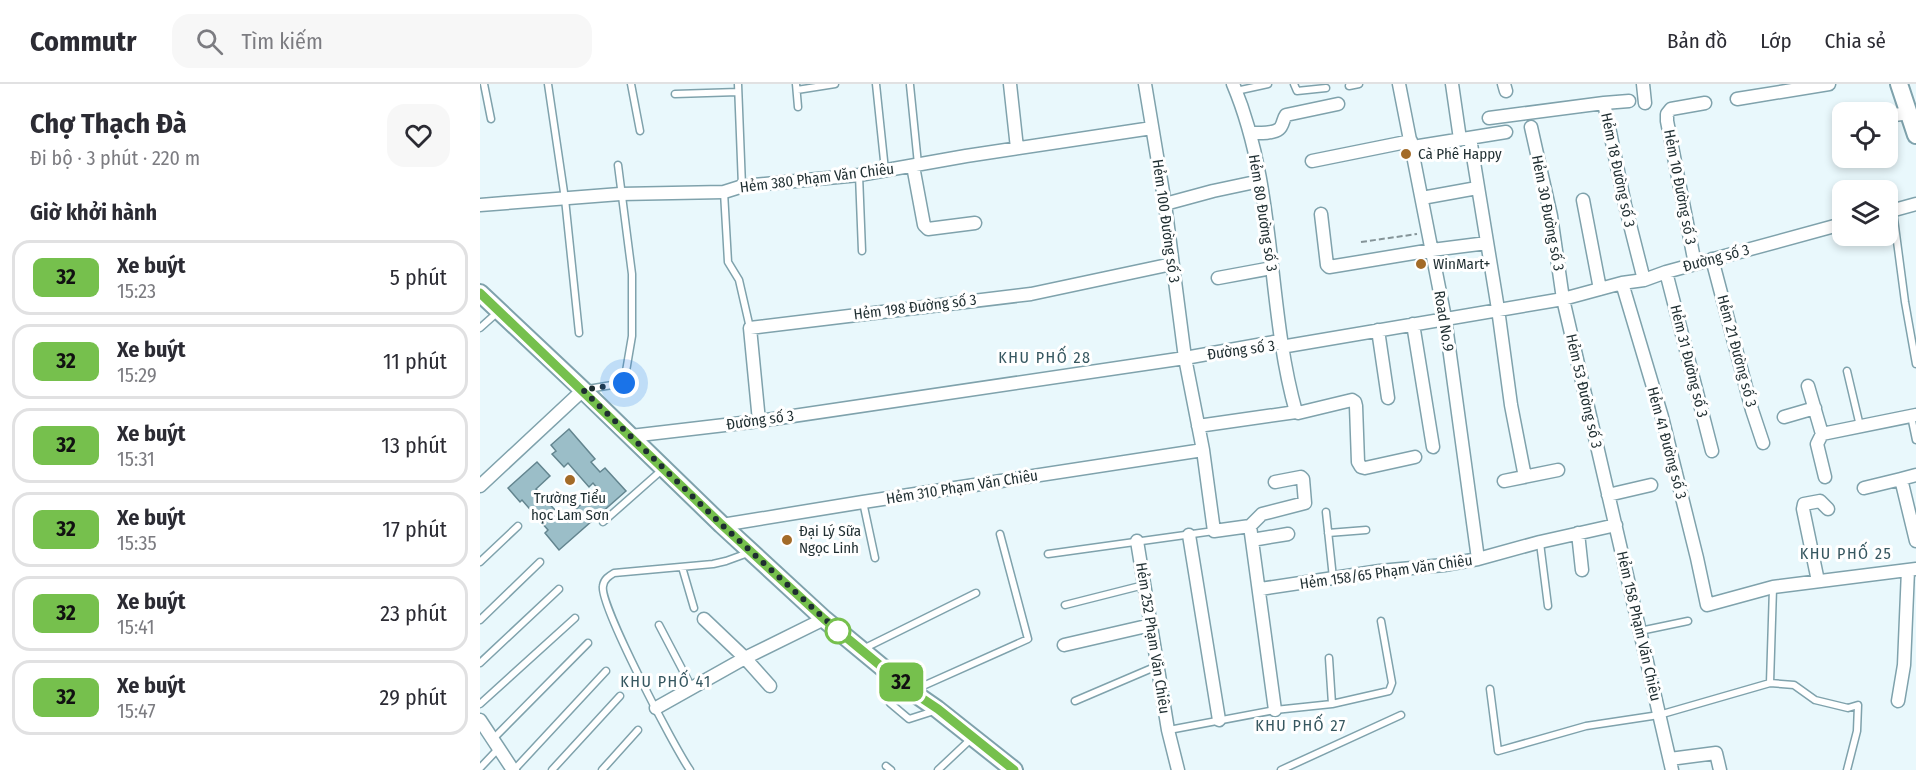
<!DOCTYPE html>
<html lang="vi">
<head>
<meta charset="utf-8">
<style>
  body { margin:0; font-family:"Fira Sans Condensed",sans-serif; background:#f7f7f7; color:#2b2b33; height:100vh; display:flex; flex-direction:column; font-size:22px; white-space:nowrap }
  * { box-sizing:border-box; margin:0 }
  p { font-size:20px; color:#7c7c81 }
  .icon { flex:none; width:33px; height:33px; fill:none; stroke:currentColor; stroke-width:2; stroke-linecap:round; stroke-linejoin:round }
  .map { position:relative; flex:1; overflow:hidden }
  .drawer { display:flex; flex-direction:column; background:#fff; width:480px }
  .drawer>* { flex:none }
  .badge { padding:0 12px; border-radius:9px; font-size:21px; line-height:39px }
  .controls { position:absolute; left:1352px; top:18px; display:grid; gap:12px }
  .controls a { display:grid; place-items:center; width:66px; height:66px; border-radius:12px; background:#fff; box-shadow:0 3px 9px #0003; font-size:30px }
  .you { position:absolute; width:30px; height:30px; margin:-15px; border:4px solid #fff; border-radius:50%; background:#1a73e8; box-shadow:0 0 0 9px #1a73e833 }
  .map>.badge { position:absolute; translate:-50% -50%; box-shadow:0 0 0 3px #fff }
  h2 { padding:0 30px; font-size:22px; line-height:54px }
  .round { display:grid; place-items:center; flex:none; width:63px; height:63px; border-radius:18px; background:#f7f7f7 }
  .summary { display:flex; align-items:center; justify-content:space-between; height:102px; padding:0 30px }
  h1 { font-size:28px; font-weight:700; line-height:45px }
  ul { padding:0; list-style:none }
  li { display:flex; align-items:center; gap:18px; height:75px; margin:0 12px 9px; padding:0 18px; border:3px solid #e1e1e2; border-radius:18px }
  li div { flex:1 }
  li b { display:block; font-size:22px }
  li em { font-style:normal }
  li .badge { min-width:66px; font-weight:700; text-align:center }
  header { display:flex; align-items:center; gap:36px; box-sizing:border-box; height:84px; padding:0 30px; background:#fff; border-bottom:2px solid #e1e1e2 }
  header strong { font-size:28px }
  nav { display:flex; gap:33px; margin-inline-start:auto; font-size:21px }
  .search { width:420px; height:54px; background:#f7f7f7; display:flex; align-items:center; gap:15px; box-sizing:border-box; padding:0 21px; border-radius:18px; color:#7c7c81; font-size:22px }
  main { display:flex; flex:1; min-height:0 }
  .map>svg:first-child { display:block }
  .building { fill:#9bbec8; stroke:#63858f; stroke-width:1.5 }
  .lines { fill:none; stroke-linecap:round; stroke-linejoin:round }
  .lane-casing { stroke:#7fa2ac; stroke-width:9 }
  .street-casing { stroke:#7fa2ac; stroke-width:15 }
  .secondary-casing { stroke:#7fa2ac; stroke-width:20 }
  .path { stroke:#859498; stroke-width:2; stroke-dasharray:6 3; stroke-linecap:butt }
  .lane { stroke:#fff; stroke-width:6 }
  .street { stroke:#fff; stroke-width:12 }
  .secondary { stroke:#fff; stroke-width:16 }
  .line-casing { stroke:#fff; stroke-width:14 }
  .line { stroke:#76c04d; stroke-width:9 }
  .walk { stroke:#1f2e31; stroke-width:6; stroke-dasharray:0 10.8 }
  .poi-dot { fill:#a36b28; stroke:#fff; stroke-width:2 }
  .stop-dot { fill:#fff; stroke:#76c04d; stroke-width:3 }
  .labels { text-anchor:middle; stroke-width:6; stroke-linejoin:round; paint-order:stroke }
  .poi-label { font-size:15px; fill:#1f2e31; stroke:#fff; text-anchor:start }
  .street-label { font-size:15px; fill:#1f2e31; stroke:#fff }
  .neighbourhood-label { font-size:16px; letter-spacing:1.5px; fill:#365760; stroke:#fff }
</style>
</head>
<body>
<header>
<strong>Commutr</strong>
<div class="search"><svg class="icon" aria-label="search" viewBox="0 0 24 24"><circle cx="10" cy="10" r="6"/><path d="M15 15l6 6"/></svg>Tìm kiếm</div>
<nav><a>Bản đồ</a><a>Lớp</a><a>Chia sẻ</a></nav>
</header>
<main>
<section class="drawer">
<div class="summary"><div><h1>Chợ Thạch Đà</h1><p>Đi bộ · 3 phút · 220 m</p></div><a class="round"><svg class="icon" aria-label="heart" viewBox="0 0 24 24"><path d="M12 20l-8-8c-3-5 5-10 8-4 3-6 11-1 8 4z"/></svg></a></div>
<h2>Giờ khởi hành</h2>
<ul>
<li><span class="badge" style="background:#76c04d;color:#111">32</span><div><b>Xe buýt</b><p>15:23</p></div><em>5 phút</em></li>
<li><span class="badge" style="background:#76c04d;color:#111">32</span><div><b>Xe buýt</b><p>15:29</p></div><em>11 phút</em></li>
<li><span class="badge" style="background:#76c04d;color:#111">32</span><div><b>Xe buýt</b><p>15:31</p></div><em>13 phút</em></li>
<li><span class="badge" style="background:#76c04d;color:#111">32</span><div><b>Xe buýt</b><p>15:35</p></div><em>17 phút</em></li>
<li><span class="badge" style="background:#76c04d;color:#111">32</span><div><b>Xe buýt</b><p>15:41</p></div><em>23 phút</em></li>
<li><span class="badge" style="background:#76c04d;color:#111">32</span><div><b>Xe buýt</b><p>15:47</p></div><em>29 phút</em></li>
</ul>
</section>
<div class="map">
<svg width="1436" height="686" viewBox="0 0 1436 686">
  <rect width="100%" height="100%" fill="#e9f8fc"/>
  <path class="building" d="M89 345 115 375 111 378 120 388 125 384 146 407 79 466 65 449 68 446 42 416 40 418 28 404 57 378 70 392 56 405 84 436 118 405 113 399 109 403 88 379 84 383 72 370 76 367 71 361Z"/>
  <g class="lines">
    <defs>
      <path id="lane" d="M4 0 11 35
        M68 0 85 115 99 249
        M151 0 160 47
        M258 0 262 102
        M316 0 318 23
        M396 0 405 86
        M814 0 817 7 846 4
        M430 1 438 80
        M869 2 879 0
        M317 6 355 0
        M756 7 788 0
        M195 10 258 8
        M379 91 382 167
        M244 108 248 178 259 196 270 244
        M1413 127 1425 218 1436 280
        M0 244 19 227
        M1367 287 1380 342
        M108 305 144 299 152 252V190L138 81
        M1431 332 1436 356
        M383 418 395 474
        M846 428 853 494
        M123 438 183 385
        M848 449 886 446
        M1060 459 1068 522
        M568 470 734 447
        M0 478 38 442
        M202 483 214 524
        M585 521 664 501
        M0 536 60 478
        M179 541 212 604
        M1160 547 1208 537
        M383 565 496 509
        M849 574 852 620
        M0 579 79 505
        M415 598 410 619 429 635 454 627
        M1290 599 1293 504
        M1010 605 1018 667 1106 642 1179 631 1290 599 1314 601 1335 616 1368 624 1378 621 1377 647 1367 686
        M434 606 548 555 520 450
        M595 617 677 582
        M0 620 95 534
        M689 646 795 626 852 620 909 607 912 599 901 537
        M13 655 108 559
        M406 682 411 686
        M0 684 18 665
        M34 686 126 587
        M72 686 140 612
        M122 686 158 646
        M210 686C195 665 119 520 123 502 124 495 129 492 134 489L233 480 246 477 268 469
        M458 686 492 654
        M801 686 921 631"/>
      <path id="street" d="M530 0 537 64
        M665 0 685 120 705 274 723 366 734 447 770 442 795 626
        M753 0C797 104 786 221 816 328L818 329 872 316 875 318 876 322 878 378 881 383 885 384 935 373
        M919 0 965 234 998 475
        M972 0 980 55
        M1024 0 1026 7
        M1163 0 1165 19
        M1257 15 1349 0
        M1124 19 1149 17
        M1407 32 1429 29
        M1009 34 1124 19 1145 121 1164 196
        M1051 43 1071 132 1083 215 1192 686
        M770 49C777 49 793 50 799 45 803 42 803 35 806 31L858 20
        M990 54 1018 225 1031 321 1045 393
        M933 63 1026 48
        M832 77 931 57
        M433 82 444 141 448 145 495 139
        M942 114 997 104
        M1103 116 1120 205
        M685 120 733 107 780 97
        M0 121 140 110 244 108 263 102 379 91 486 72 672 44
        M1407 128 1436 120
        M841 130 847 181 849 183 952 166 1007 159
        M1232 175 1272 326 1283 359
        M1215 180 1187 37V30L1191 25 1225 19
        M1186 188 1232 367
        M738 194 792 184
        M1142 199 1182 333 1217 474 1227 521 1293 503 1436 485
        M933 240 953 363
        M898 246 908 314
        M1328 302 1342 350
        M1304 333 1335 324
        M279 337 270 244 551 210 692 180
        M718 342 816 328
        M151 352 279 337 705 274 794 258 807 262 1083 215 1142 199 1164 196 1186 188 1362 140
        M1436 391 1421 395 1436 457
        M1345 393 1337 360 1342 350 1436 331
        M1024 397 1078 386
        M0 402 103 306
        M1384 404 1421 395
        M1128 411 1171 401
        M242 441 383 418 723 366
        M770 442 782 430 825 419 823 395 821 393 795 398
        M1098 449 1102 486
        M709 451 739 636
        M772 456 808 450
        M657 457 688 646 698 686
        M1338 497 1323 425 1324 420 1340 417 1348 425
        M780 505 900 487 964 481 998 475 1060 458 1136 441
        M224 535 265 574 290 602
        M584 561 671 541
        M1418 617 1424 581 1428 486
        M176 624 265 574 344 535
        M0 636 33 686
        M1190 675 1236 669 1240 686"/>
      <path id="secondary" d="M1419 0 1436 51
        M0 209 103 306 242 441 344 535 431 607 457 625 534 686"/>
    </defs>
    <use href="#lane" class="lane-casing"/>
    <use href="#street" class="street-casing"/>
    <use href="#secondary" class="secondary-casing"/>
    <path class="path" d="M881 158 937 150"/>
    <use href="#lane" class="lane"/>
    <use href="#street" class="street"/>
    <use href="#secondary" class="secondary"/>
  </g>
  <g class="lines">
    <defs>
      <path id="line" d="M0 209 242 441 344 535 431 607 458 625 534 686"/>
    </defs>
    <use href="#line" class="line-casing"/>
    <use href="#line" class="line"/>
    <path class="walk" d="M144 299 103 306 242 441 358 547"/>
  </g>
  <g class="poi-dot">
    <circle cx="926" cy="70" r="6"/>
    <circle cx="941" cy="180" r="6"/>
    <circle cx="90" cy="396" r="6"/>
    <circle cx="307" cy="456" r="6"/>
  </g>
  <circle class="stop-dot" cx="358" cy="547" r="12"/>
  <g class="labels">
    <g class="poi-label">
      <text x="938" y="75">Cà Phê Happy</text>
      <text x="953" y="185">WinMart+</text>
      <text x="90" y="419" text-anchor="middle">Trường Tiểu<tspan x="90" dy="17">học Lam Sơn</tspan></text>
      <text x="319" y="452">Đại Lý Sữa<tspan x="319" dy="17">Ngọc Linh</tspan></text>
    </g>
    <g class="street-label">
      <text transform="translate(1138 86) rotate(78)" y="5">Hẻm 18 Đường số 3</text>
      <text transform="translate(337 94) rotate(-7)" y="5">Hẻm 380 Phạm Văn Chiêu</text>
      <text transform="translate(1200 103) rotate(79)" y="5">Hẻm 10 Đường số 3</text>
      <text transform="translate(783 129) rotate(81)" y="5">Hẻm 80 Đường số 3</text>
      <text transform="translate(1068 129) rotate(79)" y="5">Hẻm 30 Đường số 3</text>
      <text transform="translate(686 137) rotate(82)" y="5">Hẻm 100 Đường số 3</text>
      <text transform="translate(1236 174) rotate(-15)" y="5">Đường số 3</text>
      <text transform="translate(435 223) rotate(-7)" y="5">Hẻm 198 Đường số 3</text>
      <text transform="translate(964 237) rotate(81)" y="5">Road No.9</text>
      <text transform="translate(761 266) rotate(-8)" y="5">Đường số 3</text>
      <text transform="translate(1257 267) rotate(75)" y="5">Hẻm 21 Đường số 3</text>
      <text transform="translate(1209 277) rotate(76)" y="5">Hẻm 31 Đường số 3</text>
      <text transform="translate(1104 307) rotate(77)" y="5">Hẻm 53 Đường số 3</text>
      <text transform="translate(280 336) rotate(-8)" y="5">Đường số 3</text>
      <text transform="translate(1187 359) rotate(75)" y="5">Hẻm 41 Đường số 3</text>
      <text transform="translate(482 403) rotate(-9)" y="5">Hẻm 310 Phạm Văn Chiêu</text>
      <text transform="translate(906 488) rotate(-8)" y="5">Hẻm 158/65 Phạm Văn Chiêu</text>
      <text transform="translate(1159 542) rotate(77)" y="5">Hẻm 158 Phạm Văn Chiêu</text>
      <text transform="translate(673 554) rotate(81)" y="5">Hẻm 252 Phạm Văn Chiêu</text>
    </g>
    <g class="neighbourhood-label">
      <text x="565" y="279">KHU PHỐ 28</text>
      <text x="1366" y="475">KHU PHỐ 25</text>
      <text x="186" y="603">KHU PHỐ 41</text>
      <text x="821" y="647">KHU PHỐ 27</text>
    </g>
  </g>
</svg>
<div class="controls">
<a><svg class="icon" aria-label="locate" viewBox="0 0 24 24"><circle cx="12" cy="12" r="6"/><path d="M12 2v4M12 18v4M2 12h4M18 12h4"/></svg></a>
<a><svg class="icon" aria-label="layers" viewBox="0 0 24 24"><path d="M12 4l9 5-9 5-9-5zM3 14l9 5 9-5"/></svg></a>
</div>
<div class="you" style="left:144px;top:299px"></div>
<b class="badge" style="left:421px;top:598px;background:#76c04d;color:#111">32</b>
</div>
</main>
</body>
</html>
